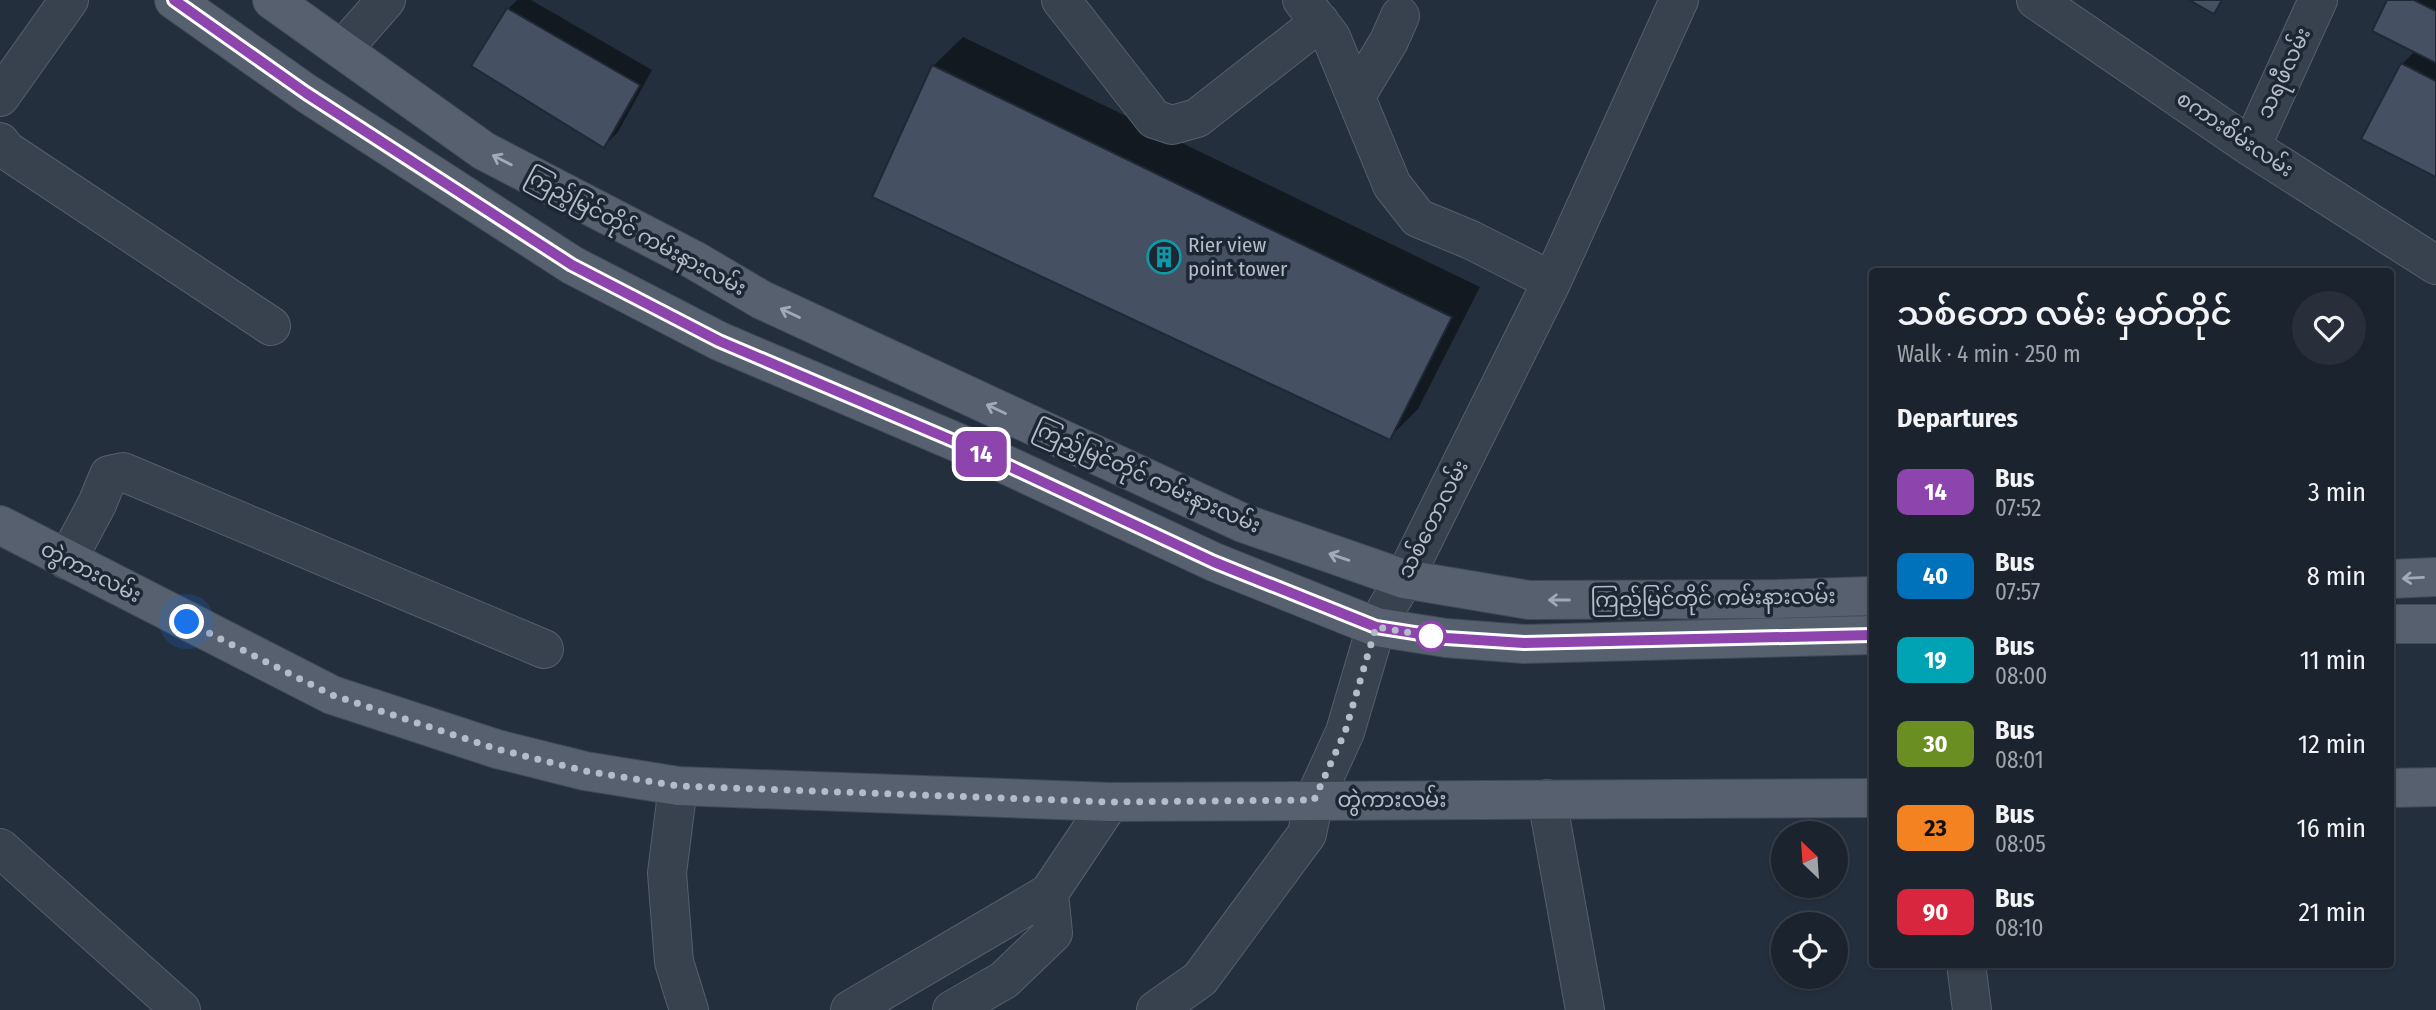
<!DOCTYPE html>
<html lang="en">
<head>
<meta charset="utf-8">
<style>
  body { margin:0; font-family:"Fira Sans Condensed","Noto Sans Myanmar",sans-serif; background:#282f3a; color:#f1f3f6; height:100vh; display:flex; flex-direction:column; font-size:26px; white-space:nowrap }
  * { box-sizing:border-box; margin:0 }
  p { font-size:23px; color:#a0a4aa }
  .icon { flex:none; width:38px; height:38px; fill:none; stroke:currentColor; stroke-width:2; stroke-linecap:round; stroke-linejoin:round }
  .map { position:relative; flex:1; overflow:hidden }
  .details { position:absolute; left:1869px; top:268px; width:525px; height:700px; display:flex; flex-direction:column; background:#1b232e; border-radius:7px; box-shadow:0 2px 5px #0004,0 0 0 2px #39404a }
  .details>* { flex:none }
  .badge { padding:0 14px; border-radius:10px; font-size:24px; line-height:46px }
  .needle { width:46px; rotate:335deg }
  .controls { position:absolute; left:1771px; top:821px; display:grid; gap:14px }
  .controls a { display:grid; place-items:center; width:77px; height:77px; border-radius:50%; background:#1b232e; box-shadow:0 2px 5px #0004,0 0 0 2px #39404a; font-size:35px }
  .you { position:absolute; width:35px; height:35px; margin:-18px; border:5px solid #fff; border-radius:50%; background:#1a73e8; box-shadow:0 0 0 10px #1a73e833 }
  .map>.badge { position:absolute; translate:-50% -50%; box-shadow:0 0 0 4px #fff }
  h2 { padding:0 28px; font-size:26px; line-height:63px }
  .round { display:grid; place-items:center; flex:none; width:74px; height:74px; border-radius:37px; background:#282f3a }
  .headline { display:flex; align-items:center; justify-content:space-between; height:119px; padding:0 28px }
  h1 { font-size:33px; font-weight:600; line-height:52px }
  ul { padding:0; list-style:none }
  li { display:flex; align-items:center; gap:21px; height:84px; padding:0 28px }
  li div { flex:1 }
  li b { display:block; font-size:26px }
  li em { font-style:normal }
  li .badge { min-width:77px; font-weight:700; text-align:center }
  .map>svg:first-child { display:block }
  .shadow { fill:#0007 }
  .building { fill:#455162; stroke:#1f2835; stroke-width:2 }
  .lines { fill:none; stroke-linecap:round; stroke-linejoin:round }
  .minor-casing { stroke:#565f6c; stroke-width:40 }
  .major-casing { stroke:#414a57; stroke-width:40 }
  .minor { stroke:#38414e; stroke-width:38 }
  .major { stroke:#56606e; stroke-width:38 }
  .oneway { stroke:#a1aab7 }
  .line-casing { stroke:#fff; stroke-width:16 }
  .line { stroke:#8e44ad; stroke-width:10 }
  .walk { stroke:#b4bcc9; stroke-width:7; stroke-dasharray:0 12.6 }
  .stop-dot { fill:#fff; stroke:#8e44ad; stroke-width:3.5 }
  .labels { text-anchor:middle; stroke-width:7; stroke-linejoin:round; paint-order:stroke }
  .street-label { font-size:21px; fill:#b4bcc9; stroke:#1d2633 }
  .poi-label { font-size:21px; fill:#b4bcc9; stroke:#1d2633; text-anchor:start }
</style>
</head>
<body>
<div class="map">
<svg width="2436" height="1010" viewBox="0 0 2436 1010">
  <rect width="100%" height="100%" fill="#242f3e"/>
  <path class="shadow" d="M517 0H531L652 70 618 132 604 146 473 65 508 9Z
    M2389 0H2436V175L2402 64 2415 51Z
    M963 37 1480 287 1418 409 1389 438 933 66Z"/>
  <path class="building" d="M2189 0H2222L2214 14Z
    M2387 0H2414L2436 11V63L2372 31Z
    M507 8 640 85 604 148 471 66Z
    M2401 63 2436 81V177L2361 139Z
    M932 65 1452 317 1390 440 872 197Z"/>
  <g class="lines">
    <defs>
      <path id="minor" d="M1061 0 1154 119 1172 125 1197 118 1320 22
        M1302 0 1331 37 1392 185 1418 218 1471 240 1552 281
        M2036 0 2251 147 2436 265
        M343 49 386 0
        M1356 96 1389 41 1400 16
        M0 97 69 0
        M0 142 6 150 271 326
        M2251 147 2318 0
        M67 560 97 504 109 475 123 472 544 649
        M678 786 667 873 674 962 689 1010
        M1547 799 1585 1010
        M0 848 181 1010
        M1966 964 1972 1010
        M850 1010 1049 893 1110 802
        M952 1010 1004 980 1053 933 1049 893
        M1156 1010 1200 979 1307 834 1314 800 1345 732 1376 627 1404 579 1552 281 1679 0"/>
      <path id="major" d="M174 0 306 93 572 265 719 341 968 447 1214 562 1376 627 1446 638 1524 644 1872 635
        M272 0 484 151 694 260 762 300 1243 523 1404 579 1529 600 1778 599 1872 596
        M0 525 332 695 497 749 585 771 678 786 1110 802 1872 798
        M2390 579 2436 577
        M2390 624H2436
        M2390 788 2436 787"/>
    </defs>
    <use href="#minor" class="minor-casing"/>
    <use href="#major" class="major-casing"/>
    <use href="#minor" class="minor"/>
    <use href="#major" class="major"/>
  </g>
  <defs><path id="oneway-shaft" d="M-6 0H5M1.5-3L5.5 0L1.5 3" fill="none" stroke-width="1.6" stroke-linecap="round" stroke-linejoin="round" transform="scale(1.75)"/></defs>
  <g class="oneway">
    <use href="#oneway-shaft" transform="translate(502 160) rotate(-153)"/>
    <use href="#oneway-shaft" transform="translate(790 313) rotate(-155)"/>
    <use href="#oneway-shaft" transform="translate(996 409) rotate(-155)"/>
    <use href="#oneway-shaft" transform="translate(1339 557) rotate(-161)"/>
    <use href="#oneway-shaft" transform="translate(2413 578) rotate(177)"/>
    <use href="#oneway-shaft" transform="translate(1559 600) rotate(180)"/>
  </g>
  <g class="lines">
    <defs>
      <path id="line" d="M174 0 306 93 572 265 719 341 968 447 1214 562 1376 627 1446 638 1524 643 1872 635"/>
    </defs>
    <use href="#line" class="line-casing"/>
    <use href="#line" class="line"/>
    <path class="walk" d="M187 622 332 695 497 749 585 771 678 786 1110 802 1314 800 1345 732 1376 627 1431 636"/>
  </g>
  <defs>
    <symbol id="building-ring" viewBox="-11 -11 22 22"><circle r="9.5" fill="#1d2633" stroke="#0f9aa8" stroke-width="1.5"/><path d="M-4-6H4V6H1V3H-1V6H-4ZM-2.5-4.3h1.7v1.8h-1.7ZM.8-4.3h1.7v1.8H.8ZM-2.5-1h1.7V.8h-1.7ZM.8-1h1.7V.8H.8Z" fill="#0f9aa8"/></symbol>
  </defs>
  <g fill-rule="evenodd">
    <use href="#building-ring" x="1145" y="238" width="38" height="38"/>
  </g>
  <circle class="stop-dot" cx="1431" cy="636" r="14"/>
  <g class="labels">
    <g class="street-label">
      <text transform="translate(2284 73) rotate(-65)" y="7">သရဖီလမ်း</text>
      <text transform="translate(2235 134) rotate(34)" y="7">စကားစိမ်းလမ်း</text>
      <text transform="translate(636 232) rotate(28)" y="7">ကြည့်မြင်တိုင် ကမ်းနားလမ်း</text>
      <text transform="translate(1147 477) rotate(24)" y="7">ကြည့်မြင်တိုင် ကမ်းနားလမ်း</text>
      <text transform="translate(1433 519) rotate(-63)" y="7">သစ်တောလမ်း</text>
      <text transform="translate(91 572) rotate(27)" y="7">တွဲကားလမ်း</text>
      <text transform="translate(1713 598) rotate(-1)" y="7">ကြည့်မြင်တိုင် ကမ်းနားလမ်း</text>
      <text x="1392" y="807">တွဲကားလမ်း</text>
    </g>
    <g class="poi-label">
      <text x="1188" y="252">Rier view<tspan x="1188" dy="24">point tower</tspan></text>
    </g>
  </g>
</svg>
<div class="controls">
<a><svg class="needle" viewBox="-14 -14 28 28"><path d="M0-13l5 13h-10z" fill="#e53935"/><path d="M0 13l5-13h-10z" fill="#a0a4aa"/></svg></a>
<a><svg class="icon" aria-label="locate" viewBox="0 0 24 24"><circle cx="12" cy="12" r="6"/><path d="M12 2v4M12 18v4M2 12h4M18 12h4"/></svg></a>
</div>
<div class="you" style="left:187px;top:622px"></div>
<b class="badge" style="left:981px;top:454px;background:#8e44ad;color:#fff">14</b>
<section class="details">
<div class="headline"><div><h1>သစ်တော လမ်း မှတ်တိုင်</h1><p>Walk · 4 min · 250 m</p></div><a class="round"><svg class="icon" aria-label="heart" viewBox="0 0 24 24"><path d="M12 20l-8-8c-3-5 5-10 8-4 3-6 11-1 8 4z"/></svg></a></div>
<h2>Departures</h2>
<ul>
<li><span class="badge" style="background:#8e44ad;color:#fff">14</span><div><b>Bus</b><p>07:52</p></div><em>3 min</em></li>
<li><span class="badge" style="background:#0072bc;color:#fff">40</span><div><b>Bus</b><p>07:57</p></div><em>8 min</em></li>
<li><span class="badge" style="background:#00a3b4;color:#fff">19</span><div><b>Bus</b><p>08:00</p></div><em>11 min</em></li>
<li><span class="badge" style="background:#6b8e23;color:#fff">30</span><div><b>Bus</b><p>08:01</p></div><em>12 min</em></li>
<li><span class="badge" style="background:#f58220;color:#111">23</span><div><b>Bus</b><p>08:05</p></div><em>16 min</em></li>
<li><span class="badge" style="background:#d7263d;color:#fff">90</span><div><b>Bus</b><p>08:10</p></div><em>21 min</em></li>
</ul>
</section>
</div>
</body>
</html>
